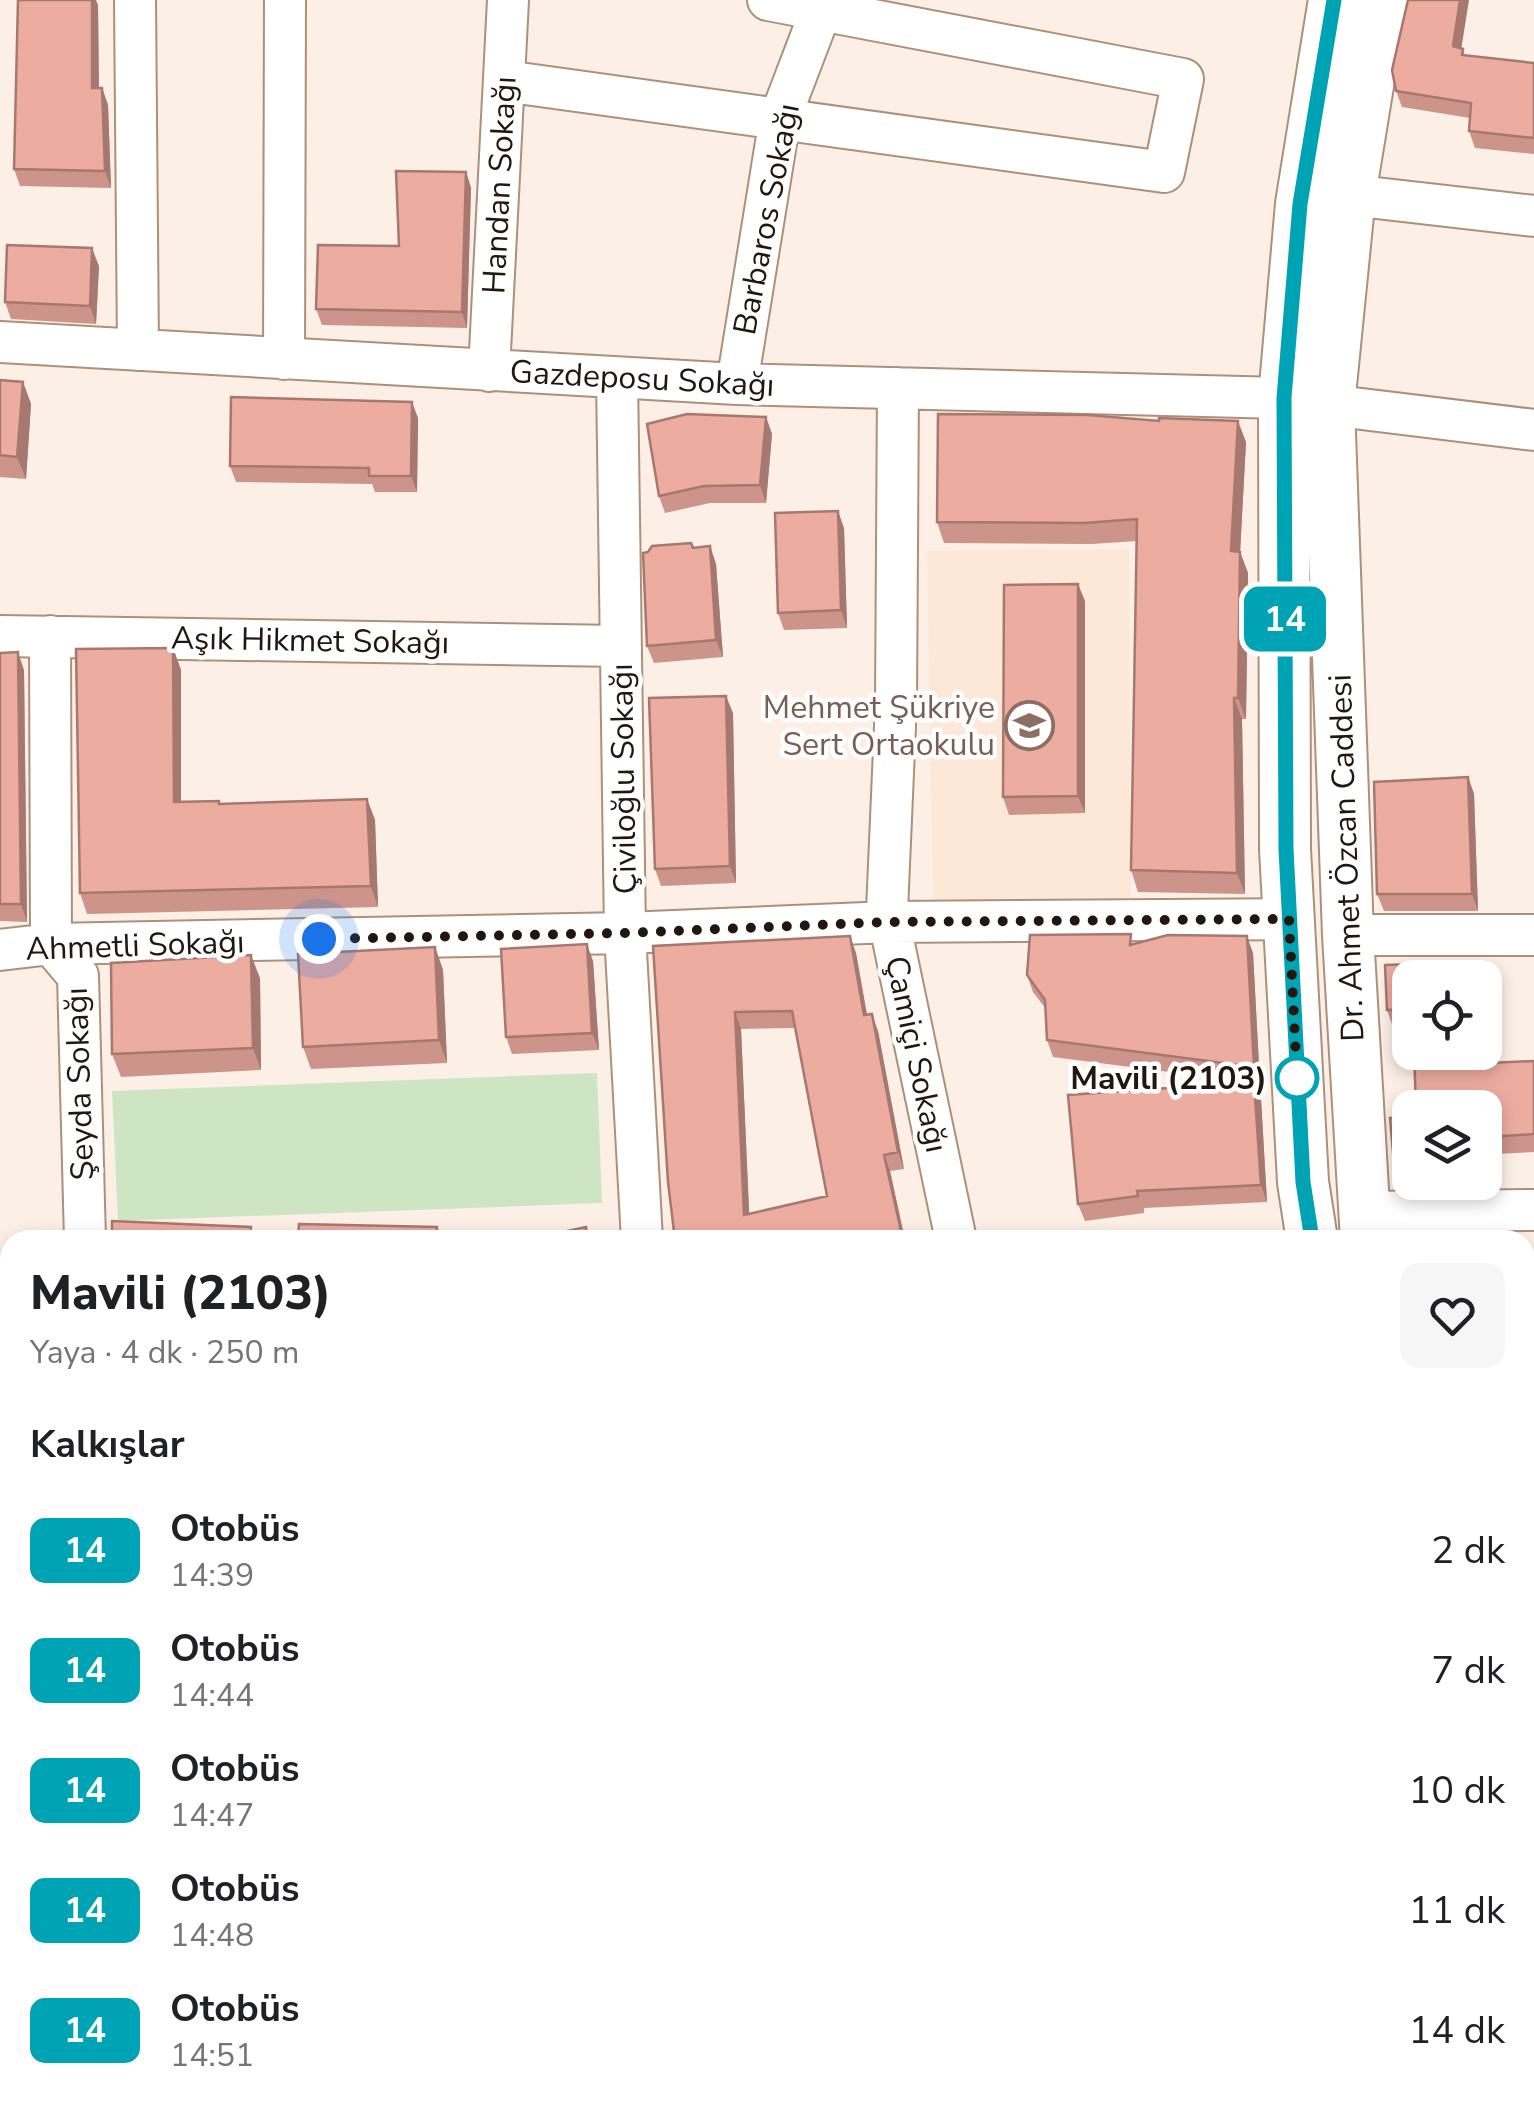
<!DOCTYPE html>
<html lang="tr">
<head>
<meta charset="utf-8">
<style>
  body { margin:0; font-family:"Nunito Sans",sans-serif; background:#f6f6f6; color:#202124; height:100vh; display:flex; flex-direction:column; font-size:38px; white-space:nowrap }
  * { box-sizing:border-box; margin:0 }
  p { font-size:32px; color:#757577 }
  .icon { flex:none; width:55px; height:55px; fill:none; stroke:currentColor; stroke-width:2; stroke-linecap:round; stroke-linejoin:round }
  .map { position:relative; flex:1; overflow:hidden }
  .details { position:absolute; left:0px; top:1230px; width:1535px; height:882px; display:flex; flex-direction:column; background:#fff; border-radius:30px 30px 0 0; box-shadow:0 5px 15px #0003 }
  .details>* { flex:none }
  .badge { padding:0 20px; border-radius:15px; font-size:35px; line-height:65px }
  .buttons { position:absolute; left:1392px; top:960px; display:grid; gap:20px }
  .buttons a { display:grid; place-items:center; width:110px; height:110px; border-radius:20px; background:#fff; box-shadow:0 5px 15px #0003; font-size:50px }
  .you { position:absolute; width:50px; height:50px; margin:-25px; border:8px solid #fff; border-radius:50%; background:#1a73e8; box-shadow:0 0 0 15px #1a73e833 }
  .map>.badge { position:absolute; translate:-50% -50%; box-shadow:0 0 0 5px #fff }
  h2 { padding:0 30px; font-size:38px; line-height:90px }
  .round { display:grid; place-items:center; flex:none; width:105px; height:105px; border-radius:20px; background:#f6f6f6 }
  .summary { display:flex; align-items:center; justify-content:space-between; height:170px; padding:0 30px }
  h1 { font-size:48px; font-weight:800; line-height:75px }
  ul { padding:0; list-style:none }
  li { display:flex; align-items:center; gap:30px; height:120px; padding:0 30px }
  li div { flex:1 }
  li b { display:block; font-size:38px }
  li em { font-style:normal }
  li .badge { min-width:110px; font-weight:700; text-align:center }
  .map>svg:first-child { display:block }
  .built { fill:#fde7d6 }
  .green { fill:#cee5c4 }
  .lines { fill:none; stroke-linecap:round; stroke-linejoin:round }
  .minor-casing { stroke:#ad907a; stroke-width:44 }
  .major-casing { stroke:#ad907a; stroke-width:54 }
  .minor { stroke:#fff; stroke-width:40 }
  .major { stroke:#fff; stroke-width:50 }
  .wall { fill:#cc948a; fill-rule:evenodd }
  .shaded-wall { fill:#a67870 }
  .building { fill:#edaca0; stroke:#a67870; stroke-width:2.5; fill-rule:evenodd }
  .line-casing { stroke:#fff; stroke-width:22 }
  .line { stroke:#00a3b4; stroke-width:15 }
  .walk { stroke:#21170e; stroke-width:10; stroke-dasharray:0 18 }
  .stop-dot { fill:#fff; stroke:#00a3b4; stroke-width:5 }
  .labels { text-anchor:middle; stroke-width:9; stroke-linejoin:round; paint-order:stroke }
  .street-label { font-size:32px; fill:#21170e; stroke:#fff }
  .education-label { font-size:32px; fill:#785e54; stroke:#fff; text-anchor:end }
  .stop-label { font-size:32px; font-weight:bold; fill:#21170e; stroke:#fff; text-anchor:end }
</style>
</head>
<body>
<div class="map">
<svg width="1534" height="2111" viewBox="0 0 1534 2111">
  <rect width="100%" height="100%" fill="#fcf0e6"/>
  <path class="built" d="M1129 549 1131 901 933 900 927 551Z"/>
  <path class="green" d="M597 1073 602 1203 118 1221 112 1091Z"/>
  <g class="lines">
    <defs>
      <path id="minor" d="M135 0 138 350
        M504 81 1164 172 1183 79 768 0
        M1350 195 1534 216
        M0 342 737 384 1284 398
        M284 359 285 0
        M489 371 508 0
        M617 378 625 933 642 1240
        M737 384 780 118 825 0
        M898 388 896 703 887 911 956 1240
        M1329 405 1534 430
        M0 636 621 646
        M50 636 51 944 78 976 85 1240
        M1348 935H1534
        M0 950 51 944 625 933 890 922 1289 919
        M1363 1212 1534 1210
        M0 1371H10
        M0 1611H10
        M1525 1755 1534 1750
        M0 1837 10 1836
        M1525 1872 1534 1876
        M0 1912 10 1929
        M143 2102 150 2111
        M450 2102 458 2111
        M842 2102 852 2111
        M535 2111 548 2102"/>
      <path id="major" d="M1312 1240 1303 1182 1285 849 1284 398 1301 204 1334 0
        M1366 1240 1348 935 1329 405 1350 195 1382 0
        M1409 2111 1410 2102
        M1469 2111 1471 2102"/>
    </defs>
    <use href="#minor" class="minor-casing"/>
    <use href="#major" class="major-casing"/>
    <use href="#minor" class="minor"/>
    <use href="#major" class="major"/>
  </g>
  <path class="wall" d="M98 5 99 88H102L108 105 111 188 20 186 14 169Z
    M1462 48 1465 56 1534 63V154L1475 148 1469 131 1470 118 1402 107 1396 91Z
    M466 172 471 188 467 328 322 325 316 309 399 246Z
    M99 266 96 324 11 319 5 302Z
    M0 380 23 382 31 404 26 479 0 477Z
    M766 417 772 434 766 503H710L665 513 659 496Z
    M418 418 417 492H375L372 484 236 482 230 466Z
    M1159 421 1246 442 1240 552 1248 573 1246 719H1242L1245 894 1138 892 1131 870 1137 541 1092 544 944 543 937 522Z
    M844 528 847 628 784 630 778 613Z
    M710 546 716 564 723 657 654 663 647 646 693 548Z
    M1085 601V813L1009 815 1003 797Z
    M173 648 181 670V802L220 804 367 799 375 820 378 907 87 914 80 893Z
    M0 653 24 670 27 922 0 921Z
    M733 713 736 883 661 886 655 869Z
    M1468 777 1474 794 1478 911H1384L1377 894Z
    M1135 944 1253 953 1260 1084H1255L1261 1099 1267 1202 1144 1208V1213L1085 1221 1078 1204 1247 1082 1053 1057 1047 1040 1046 1009 1033 992 1027 975Z
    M653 946 856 953 867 1015 878 1031 904 1169 890 1171 905 1240H675ZM795 1028 827 1196 749 1214 741 1029Z
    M435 947 443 970 447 1063 311 1069 303 1047Z
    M593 961 599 1050 512 1054 506 1037Z
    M1485 962 1491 979 1494 1063 1534 1061V1152L1495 1154 1496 1173H1485V1108H1416L1414 1052H1485V978H1410V1027H1393L1387 1010 1385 965Z
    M260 978 261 1070 121 1077 112 1054Z
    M1410 1117V1179L1400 1180 1394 1163Z
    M1525 1403 1532 1457 1525 1458Z
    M1525 1502 1529 1522 1534 1534V1708L1525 1709Z
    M1534 1976V2055L1525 2051V1999Z"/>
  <path class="shaded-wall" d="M92 0H96L98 5 99 105 92 88Z
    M1460 0H1469L1459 63 1453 46Z
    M102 88 108 105 111 188 105 171Z
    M466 172 471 188 467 328 462 312Z
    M92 248 99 266 96 324 90 306Z
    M23 382 31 404 26 479 17 457Z
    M412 402 418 418 417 492 411 476Z
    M766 417 772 434 766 503 760 485Z
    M1238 421 1246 442 1239 573 1231 551Z
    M838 511 844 528 847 628 841 610Z
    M710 546 716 564 723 657 716 640Z
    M1240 552 1248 573 1246 719 1238 698Z
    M1078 584 1085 601V813L1078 796Z
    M173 648 181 670V823L174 802Z
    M18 652 24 670 27 922 21 904Z
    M726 696 733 713 736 883 730 866Z
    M1234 698 1242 719 1245 894 1237 873Z
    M1468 777 1474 794 1478 911 1472 894Z
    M367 799 375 820 378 907 371 886Z
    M850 936 856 953 870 1032 864 1015Z
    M1247 936 1253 953 1260 1084 1254 1067Z
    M587 944 593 961 599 1050 592 1033Z
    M435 947 443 970 447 1063 439 1040Z
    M251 955 260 978 261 1070 253 1048Z
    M1485 962 1491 979 1495 1081 1489 1063Z
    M735 1012 741 1029 750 1231 744 1215Z
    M872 1014 878 1031 904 1169 898 1152Z
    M1254 1082 1261 1099 1267 1202 1261 1185Z
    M1489 1137 1495 1154 1496 1173 1490 1155Z
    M884 1155 890 1171 905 1240H903Z
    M1525 1403 1526 1406 1532 1457 1526 1440Z
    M1525 1502 1531 1531 1530 1522 1534 1534V1547L1525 1513Z"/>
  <path class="building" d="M18 0H92V88H102L105 171 14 169Z
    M1408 0H1460L1453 46 1463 49 1462 55 1534 63V138L1469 131 1471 103 1396 91 1392 70Z
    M396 171 466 172 462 312 316 309 318 245 399 246Z
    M7 245 92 248 90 306 5 302Z
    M0 380 23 382 17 457 0 455Z
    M231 397 412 402 411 476H369V468L230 466Z
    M687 414 766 417 760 485 704 486 659 496 647 424Z
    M938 414 1088 415 1159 421V418L1238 421 1231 551 1240 552 1238 698H1234L1237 873 1131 870 1137 519 1084 523 937 522Z
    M838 511 841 610 778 613 775 513Z
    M691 543 693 548 710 546 716 640 647 646 643 553 648 552 652 546Z
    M1078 584V796L1003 797 1004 585Z
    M173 648 174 802 219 801V804L367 799 371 886 80 893 76 649Z
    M18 652 21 904H0V653Z
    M726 696 730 866 655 869 649 698Z
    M1468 777 1472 894H1377L1374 782Z
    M1131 934 1130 945 1168 935 1247 936 1254 1067 1047 1040 1045 1000 1027 975 1030 935Z
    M850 936 864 1015 872 1014 898 1152 884 1155 903 1240H675L668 1182 653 946ZM792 1011 827 1196 744 1215 735 1012Z
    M587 944 592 1033 506 1037 501 949Z
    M435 947 439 1040 303 1047 298 954Z
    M251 955 253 1048 112 1054 111 963Z
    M1485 962 1489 1063 1534 1061V1134L1489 1137 1490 1155 1485 1156V1108H1416L1414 1052H1485V978H1410V1009L1387 1010 1385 965Z
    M1254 1082 1261 1185 1137 1191 1138 1196 1078 1204 1068 1095Z
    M1410 1117V1162L1394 1163 1390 1118Z
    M112 1221 251 1227 250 1240H112Z
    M299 1224 437 1227V1240H298Z
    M586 1227 588 1240H525Z
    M1525 1513 1527 1523 1530 1522 1534 1547V1691H1525Z
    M1534 1976V2037L1525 2033V1999Z
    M1268 2102H1342L1363 2107 1362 2111H1267Z"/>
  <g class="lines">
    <defs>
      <path id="line" d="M1312 1240 1303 1182 1286 849 1284 398 1300 204 1334 0"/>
    </defs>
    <use href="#line" class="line-casing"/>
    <use href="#line" class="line"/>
    <path class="walk" d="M319 939 625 933 890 922 1289 919 1297 1078"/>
  </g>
  <defs>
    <symbol id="school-ring" viewBox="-11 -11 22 22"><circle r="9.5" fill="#fff" stroke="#8d6e63" stroke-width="1.5"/><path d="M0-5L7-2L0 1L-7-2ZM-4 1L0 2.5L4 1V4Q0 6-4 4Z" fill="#8d6e63"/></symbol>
  </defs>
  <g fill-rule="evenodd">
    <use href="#school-ring" x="1002" y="698" width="55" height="55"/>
  </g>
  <circle class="stop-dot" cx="1297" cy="1078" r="20"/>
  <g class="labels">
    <g class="street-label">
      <text transform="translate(499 185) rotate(-87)" y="11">Handan Sokağı</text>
      <text transform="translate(766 219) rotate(-79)" y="11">Barbaros Sokağı</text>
      <text transform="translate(642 378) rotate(3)" y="11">Gazdeposu Sokağı</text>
      <text transform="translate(310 640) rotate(1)" y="11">Aşık Hikmet Sokağı</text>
      <text transform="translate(623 779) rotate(-91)" y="11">Çiviloğlu Sokağı</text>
      <text transform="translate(1346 858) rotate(-92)" y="11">Dr. Ahmet Özcan Caddesi</text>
      <text transform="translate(135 945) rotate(-2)" y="11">Ahmetli Sokağı</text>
      <text transform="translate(917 1054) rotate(78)" y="11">Çamiçi Sokağı</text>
      <text transform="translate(79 1084) rotate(-92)" y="11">Şeyda Sokağı</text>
    </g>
    <g class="education-label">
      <text x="995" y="718">Mehmet Şükriye<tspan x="995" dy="37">Sert Ortaokulu</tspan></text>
    </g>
    <g class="stop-label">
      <text x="1267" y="1089">Mavili (2103)</text>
    </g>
  </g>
</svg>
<div class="buttons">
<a><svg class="icon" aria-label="locate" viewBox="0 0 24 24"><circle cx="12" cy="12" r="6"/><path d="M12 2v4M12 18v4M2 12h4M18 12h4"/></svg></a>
<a><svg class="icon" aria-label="layers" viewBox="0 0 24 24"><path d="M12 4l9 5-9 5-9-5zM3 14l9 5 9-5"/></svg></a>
</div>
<div class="you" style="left:319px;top:939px"></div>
<b class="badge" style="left:1285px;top:619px;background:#00a3b4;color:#fff">14</b>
<section class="details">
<div class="summary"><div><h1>Mavili (2103)</h1><p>Yaya · 4 dk · 250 m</p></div><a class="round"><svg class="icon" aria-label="heart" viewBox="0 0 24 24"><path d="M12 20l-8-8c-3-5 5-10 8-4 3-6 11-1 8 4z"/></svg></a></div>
<h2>Kalkışlar</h2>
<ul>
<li><span class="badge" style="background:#00a3b4;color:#fff">14</span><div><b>Otobüs</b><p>14:39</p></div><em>2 dk</em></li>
<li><span class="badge" style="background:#00a3b4;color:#fff">14</span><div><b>Otobüs</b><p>14:44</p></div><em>7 dk</em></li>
<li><span class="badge" style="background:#00a3b4;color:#fff">14</span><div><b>Otobüs</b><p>14:47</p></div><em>10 dk</em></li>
<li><span class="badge" style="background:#00a3b4;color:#fff">14</span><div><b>Otobüs</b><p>14:48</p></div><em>11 dk</em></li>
<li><span class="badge" style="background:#00a3b4;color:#fff">14</span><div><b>Otobüs</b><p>14:51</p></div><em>14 dk</em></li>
</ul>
</section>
</div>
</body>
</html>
